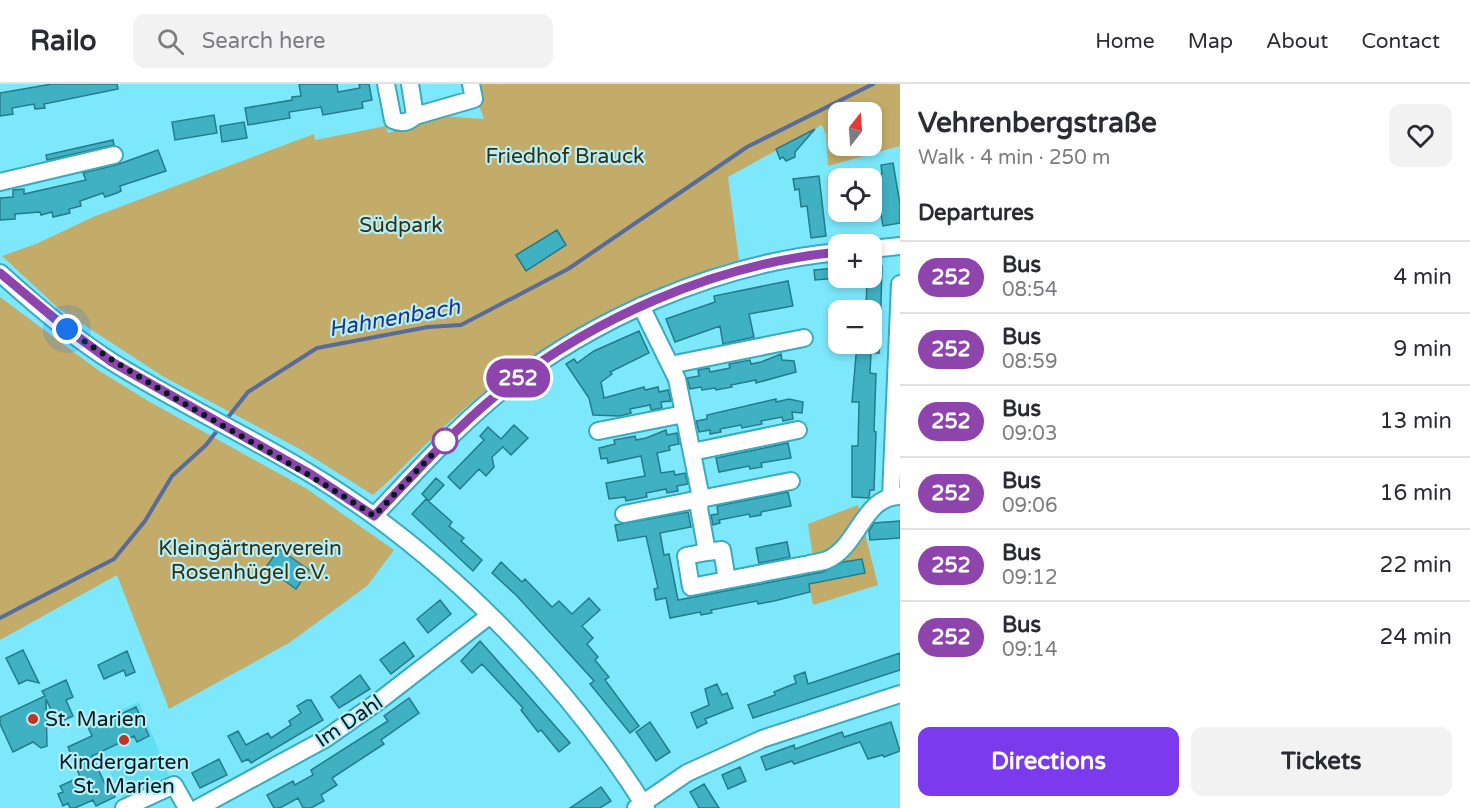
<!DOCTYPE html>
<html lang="en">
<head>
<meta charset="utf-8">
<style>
  body { margin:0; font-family:"Varela Round",sans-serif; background:#f2f2f3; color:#2b2b33; height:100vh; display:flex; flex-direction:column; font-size:22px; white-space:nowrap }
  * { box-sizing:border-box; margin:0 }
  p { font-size:20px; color:#7c7c81 }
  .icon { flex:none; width:33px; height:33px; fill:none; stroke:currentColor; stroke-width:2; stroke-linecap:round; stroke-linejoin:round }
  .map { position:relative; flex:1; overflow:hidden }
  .sheet { display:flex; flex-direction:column; background:#fff; width:570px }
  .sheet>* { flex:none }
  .badge { padding:0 12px; border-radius:20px; font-size:21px; line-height:39px }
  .needle { width:39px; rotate:17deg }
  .buttons { position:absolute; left:828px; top:18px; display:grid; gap:12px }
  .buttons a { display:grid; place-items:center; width:54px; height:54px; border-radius:12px; background:#fff; box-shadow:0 3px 9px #0003; font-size:30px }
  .you { position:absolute; width:30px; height:30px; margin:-15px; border:4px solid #fff; border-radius:50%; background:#1a73e8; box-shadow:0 0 0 9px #1a73e833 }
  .map>.badge { position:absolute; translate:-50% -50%; box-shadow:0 0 0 3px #fff }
  h2 { padding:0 18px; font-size:22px; line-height:54px }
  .round { display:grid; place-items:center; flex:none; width:63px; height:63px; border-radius:12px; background:#f2f2f3 }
  .summary { display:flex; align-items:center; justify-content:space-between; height:102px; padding:0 18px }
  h1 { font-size:28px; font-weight:700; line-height:45px }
  .cta { display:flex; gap:12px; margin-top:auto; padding:12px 18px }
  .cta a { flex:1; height:69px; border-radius:12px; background:#7c3aed; color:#fff; font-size:24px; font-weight:700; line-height:69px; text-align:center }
  .cta a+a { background:#f2f2f3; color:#2b2b33 }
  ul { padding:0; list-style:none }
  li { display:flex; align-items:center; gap:18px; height:72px; padding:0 18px; border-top:2px solid #e1e1e2 }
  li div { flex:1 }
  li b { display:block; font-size:22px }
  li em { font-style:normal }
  li .badge { min-width:66px; font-weight:700; text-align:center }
  header { display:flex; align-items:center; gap:36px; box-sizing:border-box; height:84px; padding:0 30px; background:#fff; border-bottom:2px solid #e1e1e2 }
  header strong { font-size:28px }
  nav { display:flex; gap:33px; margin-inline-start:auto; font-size:21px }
  .search { width:420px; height:54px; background:#f2f2f3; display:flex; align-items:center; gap:15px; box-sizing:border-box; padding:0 21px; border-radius:12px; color:#7c7c81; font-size:22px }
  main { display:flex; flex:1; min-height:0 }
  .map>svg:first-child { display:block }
  .built { fill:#62ddf2 }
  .green { fill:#c3ab69; fill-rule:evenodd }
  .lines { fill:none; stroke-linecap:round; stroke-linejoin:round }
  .stream { stroke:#576c9b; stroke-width:4 }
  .building { fill:#40b0c3; stroke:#247b89; stroke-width:1.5 }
  .minor-casing { stroke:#3aabbe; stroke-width:20 }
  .minor { stroke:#fff; stroke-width:16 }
  .line-casing { stroke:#fff; stroke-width:14 }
  .line { stroke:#8e44ad; stroke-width:9 }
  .walk { stroke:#041c20; stroke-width:6; stroke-dasharray:0 10.8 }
  .stop-dot { fill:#fff; stroke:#8e44ad; stroke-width:3 }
  .poi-dot { fill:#c03422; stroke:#b4effa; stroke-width:2 }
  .labels { text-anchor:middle; stroke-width:4.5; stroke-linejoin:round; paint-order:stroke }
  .park-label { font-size:21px; fill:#392e0b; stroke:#b4effa }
  .poi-label { font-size:21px; fill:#041c20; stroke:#b4effa; text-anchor:start }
  .street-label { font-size:21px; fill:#041c20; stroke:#b4effa }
  .water-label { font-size:22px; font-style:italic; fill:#24317e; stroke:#b4effa }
</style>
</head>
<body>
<header>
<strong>Railo</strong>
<div class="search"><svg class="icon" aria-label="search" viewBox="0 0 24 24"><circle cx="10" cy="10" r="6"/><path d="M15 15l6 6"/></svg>Search here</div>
<nav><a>Home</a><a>Map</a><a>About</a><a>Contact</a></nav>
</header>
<main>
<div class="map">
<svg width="900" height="724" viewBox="0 0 900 724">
  <rect width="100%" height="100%" fill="#7de8fc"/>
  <path class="built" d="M139 618 171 696 125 718 86 640Z"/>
  <path class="green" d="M471 0H900V62L828 82 826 51 822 41 728 93 739 176C633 207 539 259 456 332 427 357 402 386 373 411L298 364 164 293 58 224 2 172 36 160 93 133 314 50 315 56 386 42 388 49 443 32 484 35ZM838 28H872V62H838Z
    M0 213 98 286 150 318 307 405 394 466 367 502 289 559 169 625 117 491 0 556Z
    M858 421 878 501 813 521 805 476 813 474 808 440Z"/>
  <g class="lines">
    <path class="stream" d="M225 337 248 308 317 264 428 243 461 241 568 185 747 63 873 0
      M0 534 114 475 145 437 172 392 206 361 220 343"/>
  </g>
  <path class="building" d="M52 0H117L118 5 44 20 45 24 35 25 34 20 12 24 13 30 0 32V9Z
    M299 0H337L338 8 360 4 359 0H369L372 16 362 18 363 24 323 31 321 23 289 28 290 34 248 41 245 24 292 16V13L301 12Z
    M214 31 217 49 175 56 172 38Z
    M244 38 247 54 222 58 220 42Z
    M815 45 795 68V73L786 77 783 73 780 75 776 65Z
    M113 56 114 61 47 76 46 71Z
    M158 66 166 87 120 102 121 107 117 109 105 113 103 109 80 117 81 122 69 125 70 129 66 130 53 133 52 128 41 131 40 128 15 130V135L0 136V114L13 113V106L24 105V110L86 96 83 89 116 81Z
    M893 79 900 120V139L883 142 876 102 880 101 878 91 882 90 881 81Z
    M819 92 826 152 811 154 807 122 801 123 799 105 795 106 793 95Z
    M557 146 566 161 526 187 516 171Z
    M882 182 880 255H872V226H866L867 194H872V183Z
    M838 184V194L815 196 814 186Z
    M788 197 793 222 749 230 754 253 723 260 720 242 675 258 666 235 715 218 714 212Z
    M639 247 649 269 610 288 612 290 601 298 604 314 644 303 645 306 658 303 659 308 668 306 671 317 661 318 662 324 651 326 650 321 630 325 631 329 620 332 593 331 589 314 566 280 574 275 577 279 594 267Z
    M857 260H880L879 269H871L870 289 876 290 874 347 876 348 874 406H870L869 414 852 413V362H858L859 318H852Z
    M781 270 782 276 794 277 796 288 756 299V296L731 301 732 303 716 306 715 304 702 306 701 303 690 305 687 294 699 292 698 286 709 284 710 288 730 284 729 280 750 276 751 280 761 278Z
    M776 315V318L789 315 803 318 802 329 792 328 793 335 783 337 782 333 761 337 762 340 742 344 741 341 720 345 721 348 710 350V346L699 348 696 337 707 335V331Z
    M514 341 528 354 511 371 503 363 492 373 494 383 486 392 479 385 460 405 448 393 484 356 480 352 488 343 501 355Z
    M666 346 667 351 677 349 679 360 669 362 670 366 657 369 661 389 674 387 675 391 685 389 688 400 677 402 678 407 667 409 666 405 646 409 647 413 626 417 625 413 609 415 606 399 645 392 641 372 608 379 607 374 601 375 599 364 615 360 614 356 635 352 636 356 646 354Z
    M788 359 791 374 761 379 762 383 750 385 749 382 719 388 716 374Z
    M436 394 444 401 429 417 422 410Z
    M788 408 791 422 761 428V431L750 433 749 430 719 436 720 439 713 441 711 431 718 430 717 422Z
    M426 415 452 438 449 442 464 454 461 457 482 476 473 487 412 430Z
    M688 428 691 443 660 449 664 471 669 470 678 516 823 488 843 478 862 475 865 489 809 500 810 508 774 517 758 520 757 517 711 526 712 529 701 531 700 528 670 534 666 514 656 516 654 505 658 504 646 452 618 457 615 441Z
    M900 437V454L870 456 869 447 874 439Z
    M787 458 790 473 759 479 756 464Z
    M279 465 309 486 296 505 266 483Z
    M501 478 522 498 525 495 552 523 559 517 572 530 589 514 600 526 582 542 593 554 587 560 598 573 595 576 609 593 605 596 639 642 630 649 590 600 594 597 517 512 492 489Z
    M440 516 451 530 428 549 417 535Z
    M480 557 570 659 559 668 541 646 538 648 521 626 523 624 482 580 472 589 461 577Z
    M404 558 414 572 391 590 380 576Z
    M23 566 39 599 27 596 19 600 6 574Z
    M127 567 135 588 126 592 124 586 104 595 98 581Z
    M900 569V586L753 634 748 621 775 611 774 608 796 599 794 592 805 588 808 600Z
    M360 591 370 605 339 624 331 613Z
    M66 596 73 613 66 616 73 632 57 639 46 615 47 662 41 664 33 658 13 668 0 640V633L45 612 42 607Z
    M717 600 722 611 727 609 733 624 705 635 707 639 697 644 691 629 709 621 705 605Z
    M409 614 419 629 381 656 384 660 332 694 337 701 321 711 324 717 311 724H303L298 714 280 724H274L267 711 293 697 295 701 313 691 311 686 388 637 384 632Z
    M307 616H311L323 636 251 679 248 675 242 678 228 652 238 647 246 661 268 649 271 654 291 641 289 637 301 629 297 622Z
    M136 623 149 652 137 658 134 652 92 672 105 700 108 698 115 713 96 722 93 716 75 724H70L68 719 63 722 58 710 63 708 60 702 80 693 68 663 92 652 87 641 96 638 97 641Z
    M650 638 670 668 656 677 636 648Z
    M891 638 900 667 884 673 883 671 868 675 860 658 794 680 792 677 766 686 761 673 794 661 795 665 842 648 844 653Z
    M219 675 227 691 200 704 192 689Z
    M740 683 746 697 728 705 722 691Z
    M704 700 719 724H699L690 708Z
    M601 703 611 717 600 724H570Z"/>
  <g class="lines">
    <defs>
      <path id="minor" d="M386 0 393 36C402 40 408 39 415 32L410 0
        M415 32 474 15 471 0
        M0 98 114 71
        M872 165 900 162
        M0 189C35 221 73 254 114 279 178 319 247 351 311 390 442 469 565 595 646 724
        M641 222 677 295 701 414 699 424 707 468 686 472 691 503 727 496 722 466 707 468
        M670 281 804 254
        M598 347 684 330
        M692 368 798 346
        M891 412 900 200
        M624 430 791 397
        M374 432C413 391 451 349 494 313 590 235 715 180 838 168
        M809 480C814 479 822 478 827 476 859 462 863 412 900 412
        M727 496 804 481
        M124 724 174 701 187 724
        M198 724 325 655 379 617 489 532
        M636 724 687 689 762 655 900 610"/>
    </defs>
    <use href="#minor" class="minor-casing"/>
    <use href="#minor" class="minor"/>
  </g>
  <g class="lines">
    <defs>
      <path id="line" d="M0 189 67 245 112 278 312 391 374 432C413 391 451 349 494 313 589 235 715 180 838 168"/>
    </defs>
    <use href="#line" class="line-casing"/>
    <use href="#line" class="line"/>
    <path class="walk" d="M67 245C164 315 274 365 374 432L448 354 445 357"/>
  </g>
  <circle class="stop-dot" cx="445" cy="357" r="12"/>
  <g class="poi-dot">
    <circle cx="33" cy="635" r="6"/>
    <circle cx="124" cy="656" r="6"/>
  </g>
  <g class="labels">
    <g class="park-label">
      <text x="565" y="79">Friedhof Brauck</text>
      <text x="401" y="148">Südpark</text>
      <text x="250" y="471">Kleingärtnerverein<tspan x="250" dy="24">Rosenhügel e.V.</tspan></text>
    </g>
    <g class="poi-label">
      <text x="45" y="642">St. Marien</text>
      <text x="124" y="685" text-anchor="middle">Kindergarten<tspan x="124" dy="24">St. Marien</tspan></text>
    </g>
    <g class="street-label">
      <text transform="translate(349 637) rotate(-34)" y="7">Im Dahl</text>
    </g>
    <g class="water-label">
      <text transform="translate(394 233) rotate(-10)" y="8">Hahnenbach</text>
    </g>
  </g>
</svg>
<div class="buttons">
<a><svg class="needle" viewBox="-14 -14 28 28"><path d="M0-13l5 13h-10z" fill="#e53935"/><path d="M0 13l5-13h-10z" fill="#7c7c81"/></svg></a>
<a><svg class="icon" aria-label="locate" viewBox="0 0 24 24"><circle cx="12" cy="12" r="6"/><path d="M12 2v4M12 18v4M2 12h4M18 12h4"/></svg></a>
<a>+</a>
<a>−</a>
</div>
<div class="you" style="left:67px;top:245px"></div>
<b class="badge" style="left:518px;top:294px;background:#8e44ad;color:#fff">252</b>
</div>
<section class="sheet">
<div class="summary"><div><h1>Vehrenbergstraße</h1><p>Walk · 4 min · 250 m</p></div><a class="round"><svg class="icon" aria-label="heart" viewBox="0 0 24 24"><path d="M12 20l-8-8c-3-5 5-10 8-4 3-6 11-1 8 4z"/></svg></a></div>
<h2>Departures</h2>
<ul>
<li><span class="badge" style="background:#8e44ad;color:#fff">252</span><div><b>Bus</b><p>08:54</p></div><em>4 min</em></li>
<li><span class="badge" style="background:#8e44ad;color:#fff">252</span><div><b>Bus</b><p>08:59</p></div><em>9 min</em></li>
<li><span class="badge" style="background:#8e44ad;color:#fff">252</span><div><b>Bus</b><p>09:03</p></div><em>13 min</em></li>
<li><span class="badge" style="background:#8e44ad;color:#fff">252</span><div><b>Bus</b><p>09:06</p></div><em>16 min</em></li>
<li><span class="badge" style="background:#8e44ad;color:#fff">252</span><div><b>Bus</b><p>09:12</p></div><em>22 min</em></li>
<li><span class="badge" style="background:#8e44ad;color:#fff">252</span><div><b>Bus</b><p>09:14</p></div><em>24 min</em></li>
</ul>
<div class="cta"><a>Directions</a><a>Tickets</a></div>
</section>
</main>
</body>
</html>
